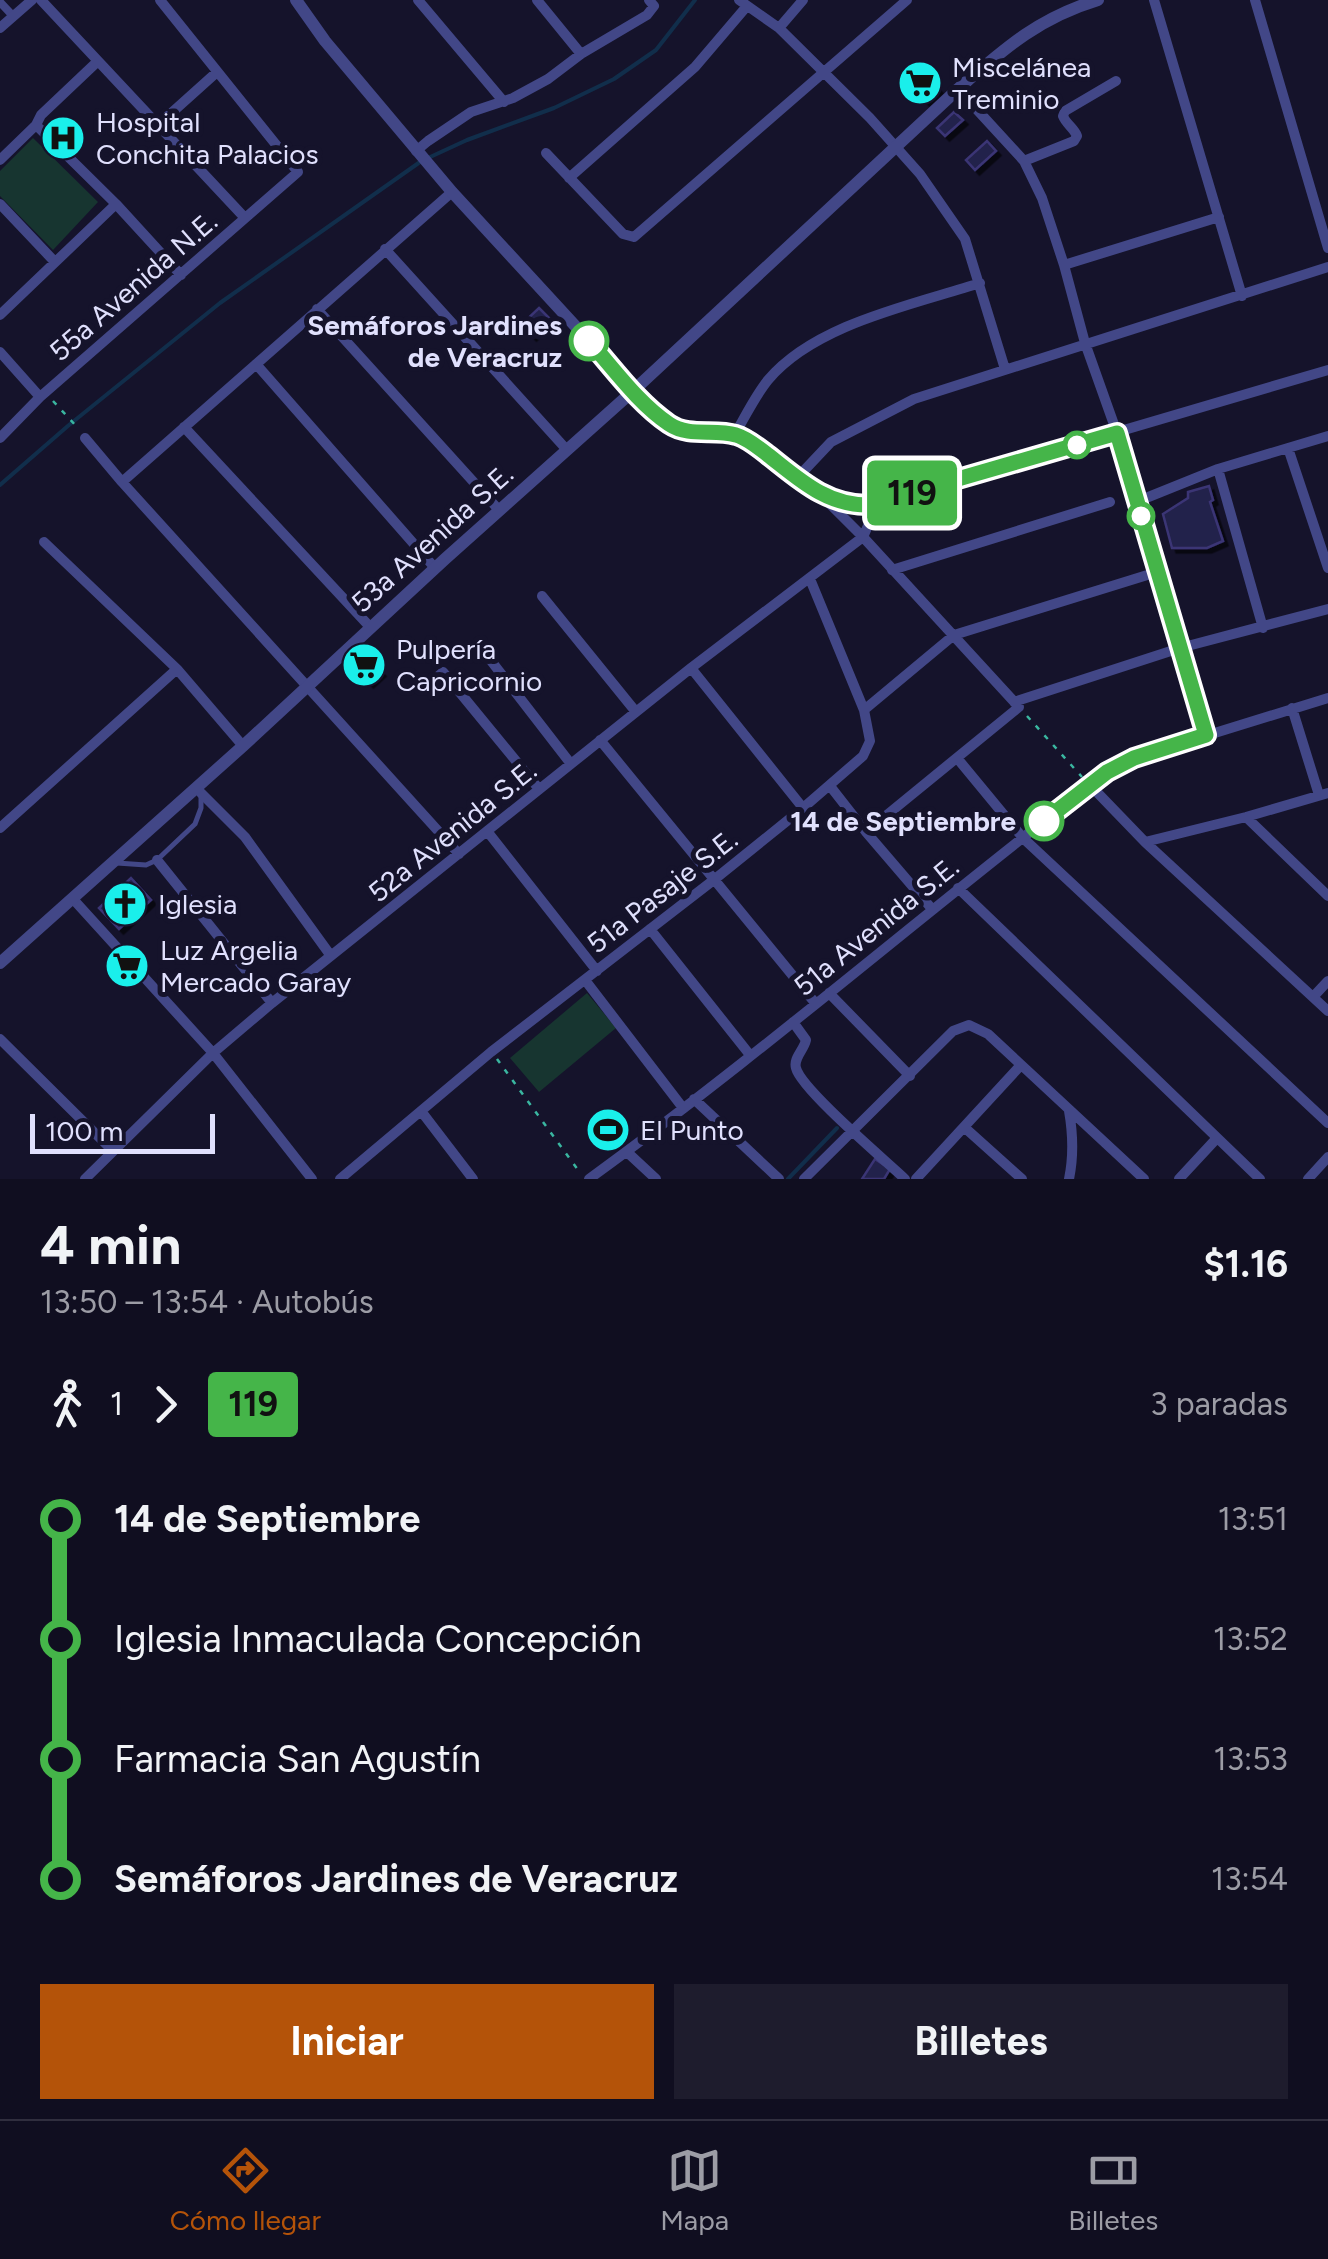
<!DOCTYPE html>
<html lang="es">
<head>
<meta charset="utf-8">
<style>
  body { margin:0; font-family:Figtree,sans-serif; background:#1e1c2d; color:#f1f3f6; height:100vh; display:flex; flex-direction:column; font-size:38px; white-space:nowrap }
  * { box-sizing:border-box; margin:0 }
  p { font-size:32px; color:#9c9ca5 }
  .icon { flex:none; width:55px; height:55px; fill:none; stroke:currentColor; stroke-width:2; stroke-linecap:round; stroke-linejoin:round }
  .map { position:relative; height:1179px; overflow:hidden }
  .side { display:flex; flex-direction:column; background:#100e20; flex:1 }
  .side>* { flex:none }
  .badge { padding:0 20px; border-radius:8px; font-size:35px; line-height:65px }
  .scale { position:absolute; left:30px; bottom:25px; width:185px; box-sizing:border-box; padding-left:10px; border:5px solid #e0e0fd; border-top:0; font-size:28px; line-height:35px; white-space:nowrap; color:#e0e0fd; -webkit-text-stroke:8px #15132b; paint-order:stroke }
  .map>.badge { position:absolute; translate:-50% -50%; box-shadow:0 0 0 5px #fff }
  .legs { display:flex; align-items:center; gap:15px; height:110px; padding:0 40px; font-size:32px }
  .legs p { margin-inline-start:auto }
  .headline { display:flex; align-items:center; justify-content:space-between; height:170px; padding:0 40px }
  h1 { font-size:55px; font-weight:700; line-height:75px }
  .button { display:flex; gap:20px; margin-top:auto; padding:20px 40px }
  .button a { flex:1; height:115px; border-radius:0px; background:#b45309; color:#fff; font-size:40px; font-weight:700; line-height:115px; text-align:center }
  .button a+a { background:#1e1c2d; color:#f1f3f6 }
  ul { padding:0 40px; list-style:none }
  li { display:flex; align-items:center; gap:35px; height:120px; font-size:38px }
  li i { display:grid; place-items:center; width:15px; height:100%; margin:0 12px; background:currentColor }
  li i::after { content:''; width:25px; height:25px; margin:-12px; border:8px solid; border-radius:50%; background:#100e20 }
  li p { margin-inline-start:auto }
  li:first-child i { background:linear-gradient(#0000 50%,currentColor 0) }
  li:last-child i { background:linear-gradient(currentColor 50%,#0000 0) }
  .tabs { display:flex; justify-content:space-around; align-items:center; height:140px; border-top:2px solid #302e3e; background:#100e20; font-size:28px; color:#9c9ca5 }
  .tabs a { display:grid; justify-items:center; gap:5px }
  .tabs .current { color:#b45309 }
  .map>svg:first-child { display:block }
  .green { fill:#173530 }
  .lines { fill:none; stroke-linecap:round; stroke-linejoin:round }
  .stream { stroke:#112e4b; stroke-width:4 }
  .building { fill:#24214b; stroke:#3a3575; stroke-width:2.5; filter:url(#shadow) }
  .path { stroke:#3ab6a0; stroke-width:2.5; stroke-dasharray:5 8; stroke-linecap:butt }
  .service { stroke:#424787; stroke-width:5 }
  .pedestrian { stroke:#424787; stroke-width:8 }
  .minor { stroke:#424787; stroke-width:10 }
  .tertiary { stroke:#424787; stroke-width:12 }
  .line-1-casing { stroke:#fff; stroke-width:22 }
  .line-1 { stroke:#45b549; stroke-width:15 }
  .stop-1-dot { fill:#fff; stroke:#45b549; stroke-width:5 }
  .labels { text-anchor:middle; stroke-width:10; stroke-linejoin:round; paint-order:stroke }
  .poi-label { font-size:28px; fill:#e0e0fd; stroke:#15132b; text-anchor:start }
  .street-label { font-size:28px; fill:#e0e0fd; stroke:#15132b }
  .stop-label { font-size:28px; font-weight:bold; fill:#e0e0fd; stroke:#15132b; text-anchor:end }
</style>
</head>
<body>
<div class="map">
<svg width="1328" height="1179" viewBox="0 0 1328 1179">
  <defs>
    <filter id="shadow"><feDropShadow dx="4.5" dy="4.5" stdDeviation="0" flood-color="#0009"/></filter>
  </defs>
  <rect width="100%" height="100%" fill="#15132b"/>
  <path class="green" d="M33 138 98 202 53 250 0 196V171Z
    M587 993 616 1028 539 1092 510 1058Z"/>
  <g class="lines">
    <path class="stream" d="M428 158 467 140 554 108 614 79 656 50 695 0
      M0 485 69 425 220 303 420 162
      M788 1179 837 1128"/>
  </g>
  <path class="building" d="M916 66 938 89 925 101 903 78Z
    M954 112 963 120 945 136 937 128Z
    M987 141 996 151 975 170 966 160Z
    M539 308 550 319 532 336 521 325Z
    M1209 486 1213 500 1210 502 1223 541 1207 548H1172L1163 514 1188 498V492Z
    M358 647 381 672 369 683 346 658Z
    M131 878 151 900 119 929 99 908Z
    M875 1159 890 1169 884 1179H862Z"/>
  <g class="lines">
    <path class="path" d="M53 401 78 428
      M1027 716 1082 777
      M497 1059 581 1174"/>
    <path class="service" d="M117 863 146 865 157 860 195 824 201 808V795"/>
    <path class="pedestrian" d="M0 2 13 16"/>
    <path class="minor" d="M41 0 245 218
      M418 0 504 102
      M537 0 581 54
      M739 0 779 28 870 118 920 174 965 239 1005 369
      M1154 0 1242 296
      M1255 0 1328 248
      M0 28 32 0
      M779 28 803 0
      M958 89 1024 161 1042 198 1064 265 1085 343 1117 433 1206 735
      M36 125 116 204 181 275
      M158 125 217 72
      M416 151 428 141 471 112 513 98 548 79 581 54 647 15 654 6 649 0
      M546 153 623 234 634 237 907 0
      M0 160 36 125 41 115 98 61
      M1024 161 1074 141 1077 136C1074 128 1066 124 1063 116L1065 111 1116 81
      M569 178 695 67 747 6
      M0 204 54 261
      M385 249 567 450
      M1064 265 1219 217
      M317 309 499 510
      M0 315 116 204
      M0 352 40 397
      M256 364 435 568
      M184 427 371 628
      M735 434C745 417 755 396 768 380 815 324 912 305 980 283
      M0 438 40 397 298 172 160 0
      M85 438 122 482 459 854
      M1288 448 1328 568
      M1218 469 1263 628
      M797 478 831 442 914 399 1328 267
      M122 482 452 192
      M823 497 863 537 1019 707 866 832
      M1136 502 1218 469 1328 436
      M44 542 177 669 243 746
      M892 570 1110 502
      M542 596 636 712
      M485 653 571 764
      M691 668 803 808
      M424 688 443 672 539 789
      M1014 702 1180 648 1328 609
      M1292 708 1319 795
      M864 710 954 635 1157 572
      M600 740 816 1004
      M957 758 1023 838 1328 1123
      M1090 785 1145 842 1328 1011
      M830 786 866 832 932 909
      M201 793 245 837 331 956
      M1246 817 1328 896
      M0 828 177 669
      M487 831 597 971
      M1145 842 1246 817 1328 793
      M157 860 272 1003
      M958 888 1260 1179
      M73 899 213 1053 312 1179
      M650 929 750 1055
      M585 980 683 1108
      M829 993 910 1076
      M1313 997 1328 981
      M793 1022 806 1040C804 1050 793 1058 796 1068 801 1089 885 1160 905 1179
      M0 1039 113 1151
      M694 1099 779 1179
      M421 1111 473 1179
      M1069 1111C1073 1134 1074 1155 1069 1179
      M964 1127 1022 1179
      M627 1152 656 1179
      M85 1179 213 1053 272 1003 691 668 863 537 871 519 869 505 1328 370
      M340 1179 491 1052 715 879 803 808 863 756 870 741 864 710 810 579
      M589 1179C767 1050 933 905 1107 772L1134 758 1328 698
      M804 1179 953 1031 969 1025 988 1034 1144 1179
      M916 1179 1021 1065
      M1179 1179 1217 1138
      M1308 1179 1328 1157"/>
    <path class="tertiary" d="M296 0 325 41 452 192 659 417 675 428 694 433 735 434 757 446 820 494 841 503 869 505
      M0 963 243 746 445 559 633 391 958 89C1004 49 1038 18 1098 0"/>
  </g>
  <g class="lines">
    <defs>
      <path id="line-1" d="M589 341C614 369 638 403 669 424 690 438 714 428 736 435 747 438 759 448 768 455 800 480 826 505 868 505L1117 433 1206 735 1134 758 1107 772 1044 821"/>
    </defs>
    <use href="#line-1" class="line-1-casing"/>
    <use href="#line-1" class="line-1"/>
  </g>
  <defs>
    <symbol id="supermarket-disc" viewBox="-11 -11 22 22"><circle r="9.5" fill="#1aefeb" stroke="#15132b"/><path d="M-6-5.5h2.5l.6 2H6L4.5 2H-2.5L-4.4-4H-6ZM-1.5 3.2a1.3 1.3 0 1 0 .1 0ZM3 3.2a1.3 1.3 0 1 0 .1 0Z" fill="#111"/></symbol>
    <symbol id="hospital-disc" viewBox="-11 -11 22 22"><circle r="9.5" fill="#1aefeb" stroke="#15132b"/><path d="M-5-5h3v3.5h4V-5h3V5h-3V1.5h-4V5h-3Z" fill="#111"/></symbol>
    <symbol id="church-disc" viewBox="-11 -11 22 22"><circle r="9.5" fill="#1aefeb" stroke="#15132b"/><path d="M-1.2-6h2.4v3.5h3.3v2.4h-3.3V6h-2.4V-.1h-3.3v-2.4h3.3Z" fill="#111"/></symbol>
    <symbol id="stadium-disc" viewBox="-11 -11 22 22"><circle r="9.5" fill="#1aefeb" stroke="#15132b"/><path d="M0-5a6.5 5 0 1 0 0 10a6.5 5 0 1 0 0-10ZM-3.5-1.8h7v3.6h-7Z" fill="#111"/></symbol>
  </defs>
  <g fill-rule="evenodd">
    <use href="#supermarket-disc" x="895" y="58" width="50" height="50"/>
    <use href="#hospital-disc" x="38" y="113" width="50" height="50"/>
    <use href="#supermarket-disc" x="339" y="640" width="50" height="50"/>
    <use href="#church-disc" x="100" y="879" width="50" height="50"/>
    <use href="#supermarket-disc" x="102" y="941" width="50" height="50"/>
    <use href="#stadium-disc" x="583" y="1105" width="50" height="50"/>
  </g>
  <g class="stop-1-dot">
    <circle cx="589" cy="341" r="18"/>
    <circle cx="1077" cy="445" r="12"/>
    <circle cx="1141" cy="516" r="12"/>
    <circle cx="1044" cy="821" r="18"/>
  </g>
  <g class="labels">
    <g class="poi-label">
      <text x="952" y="77">Miscelánea<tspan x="952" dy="32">Treminio</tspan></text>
      <text x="96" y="132">Hospital<tspan x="96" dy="32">Conchita Palacios</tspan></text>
      <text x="396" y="659">Pulpería<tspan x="396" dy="32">Capricornio</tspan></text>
      <text x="158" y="914">Iglesia</text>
      <text x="160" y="960">Luz Argelia<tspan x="160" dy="32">Mercado Garay</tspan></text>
      <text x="640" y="1140">El Punto</text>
    </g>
    <g class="street-label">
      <text transform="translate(133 286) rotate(-41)" y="10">55a Avenida N.E.</text>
      <text transform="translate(432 538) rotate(-42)" y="10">53a Avenida S.E.</text>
      <text transform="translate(452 831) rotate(-39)" y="10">52a Avenida S.E.</text>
      <text transform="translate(662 891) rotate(-38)" y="10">51a Pasaje S.E.</text>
      <text transform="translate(876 926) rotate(-39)" y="10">51a Avenida S.E.</text>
    </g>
    <g class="stop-label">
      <text x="562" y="335">Semáforos Jardines<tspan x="562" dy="32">de Veracruz</tspan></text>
      <text x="1016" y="831">14 de Septiembre</text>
    </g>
  </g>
</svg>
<div class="scale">100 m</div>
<b class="badge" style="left:912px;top:493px;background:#45b549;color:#111">119</b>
</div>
<section class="side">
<div class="headline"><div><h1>4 min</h1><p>13:50 – 13:54 · Autobús</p></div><b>$1.16</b></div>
<div class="legs"><svg class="icon" aria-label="walk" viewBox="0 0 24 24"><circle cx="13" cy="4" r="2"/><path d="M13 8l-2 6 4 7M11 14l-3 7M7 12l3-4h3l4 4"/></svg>1<svg class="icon" aria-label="forward" viewBox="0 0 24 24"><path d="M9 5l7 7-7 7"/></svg><b class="badge" style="background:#45b549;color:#111">119</b><p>3 paradas</p></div>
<ul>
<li><i style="color:#45b549"></i><b>14 de Septiembre</b><p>13:51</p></li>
<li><i style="color:#45b549"></i><span>Iglesia Inmaculada Concepción</span><p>13:52</p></li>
<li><i style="color:#45b549"></i><span>Farmacia San Agustín</span><p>13:53</p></li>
<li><i style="color:#45b549"></i><b>Semáforos Jardines de Veracruz</b><p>13:54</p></li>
</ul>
<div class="button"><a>Iniciar</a><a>Billetes</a></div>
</section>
<nav class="tabs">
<a class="current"><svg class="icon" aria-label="directions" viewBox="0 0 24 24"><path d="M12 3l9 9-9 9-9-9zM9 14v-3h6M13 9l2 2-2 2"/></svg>Cómo llegar</a>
<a><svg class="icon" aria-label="map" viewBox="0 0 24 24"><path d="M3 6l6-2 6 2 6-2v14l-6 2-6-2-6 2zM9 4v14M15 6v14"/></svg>Mapa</a>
<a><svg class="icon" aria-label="tickets" viewBox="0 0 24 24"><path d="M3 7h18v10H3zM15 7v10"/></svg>Billetes</a>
</nav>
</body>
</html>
